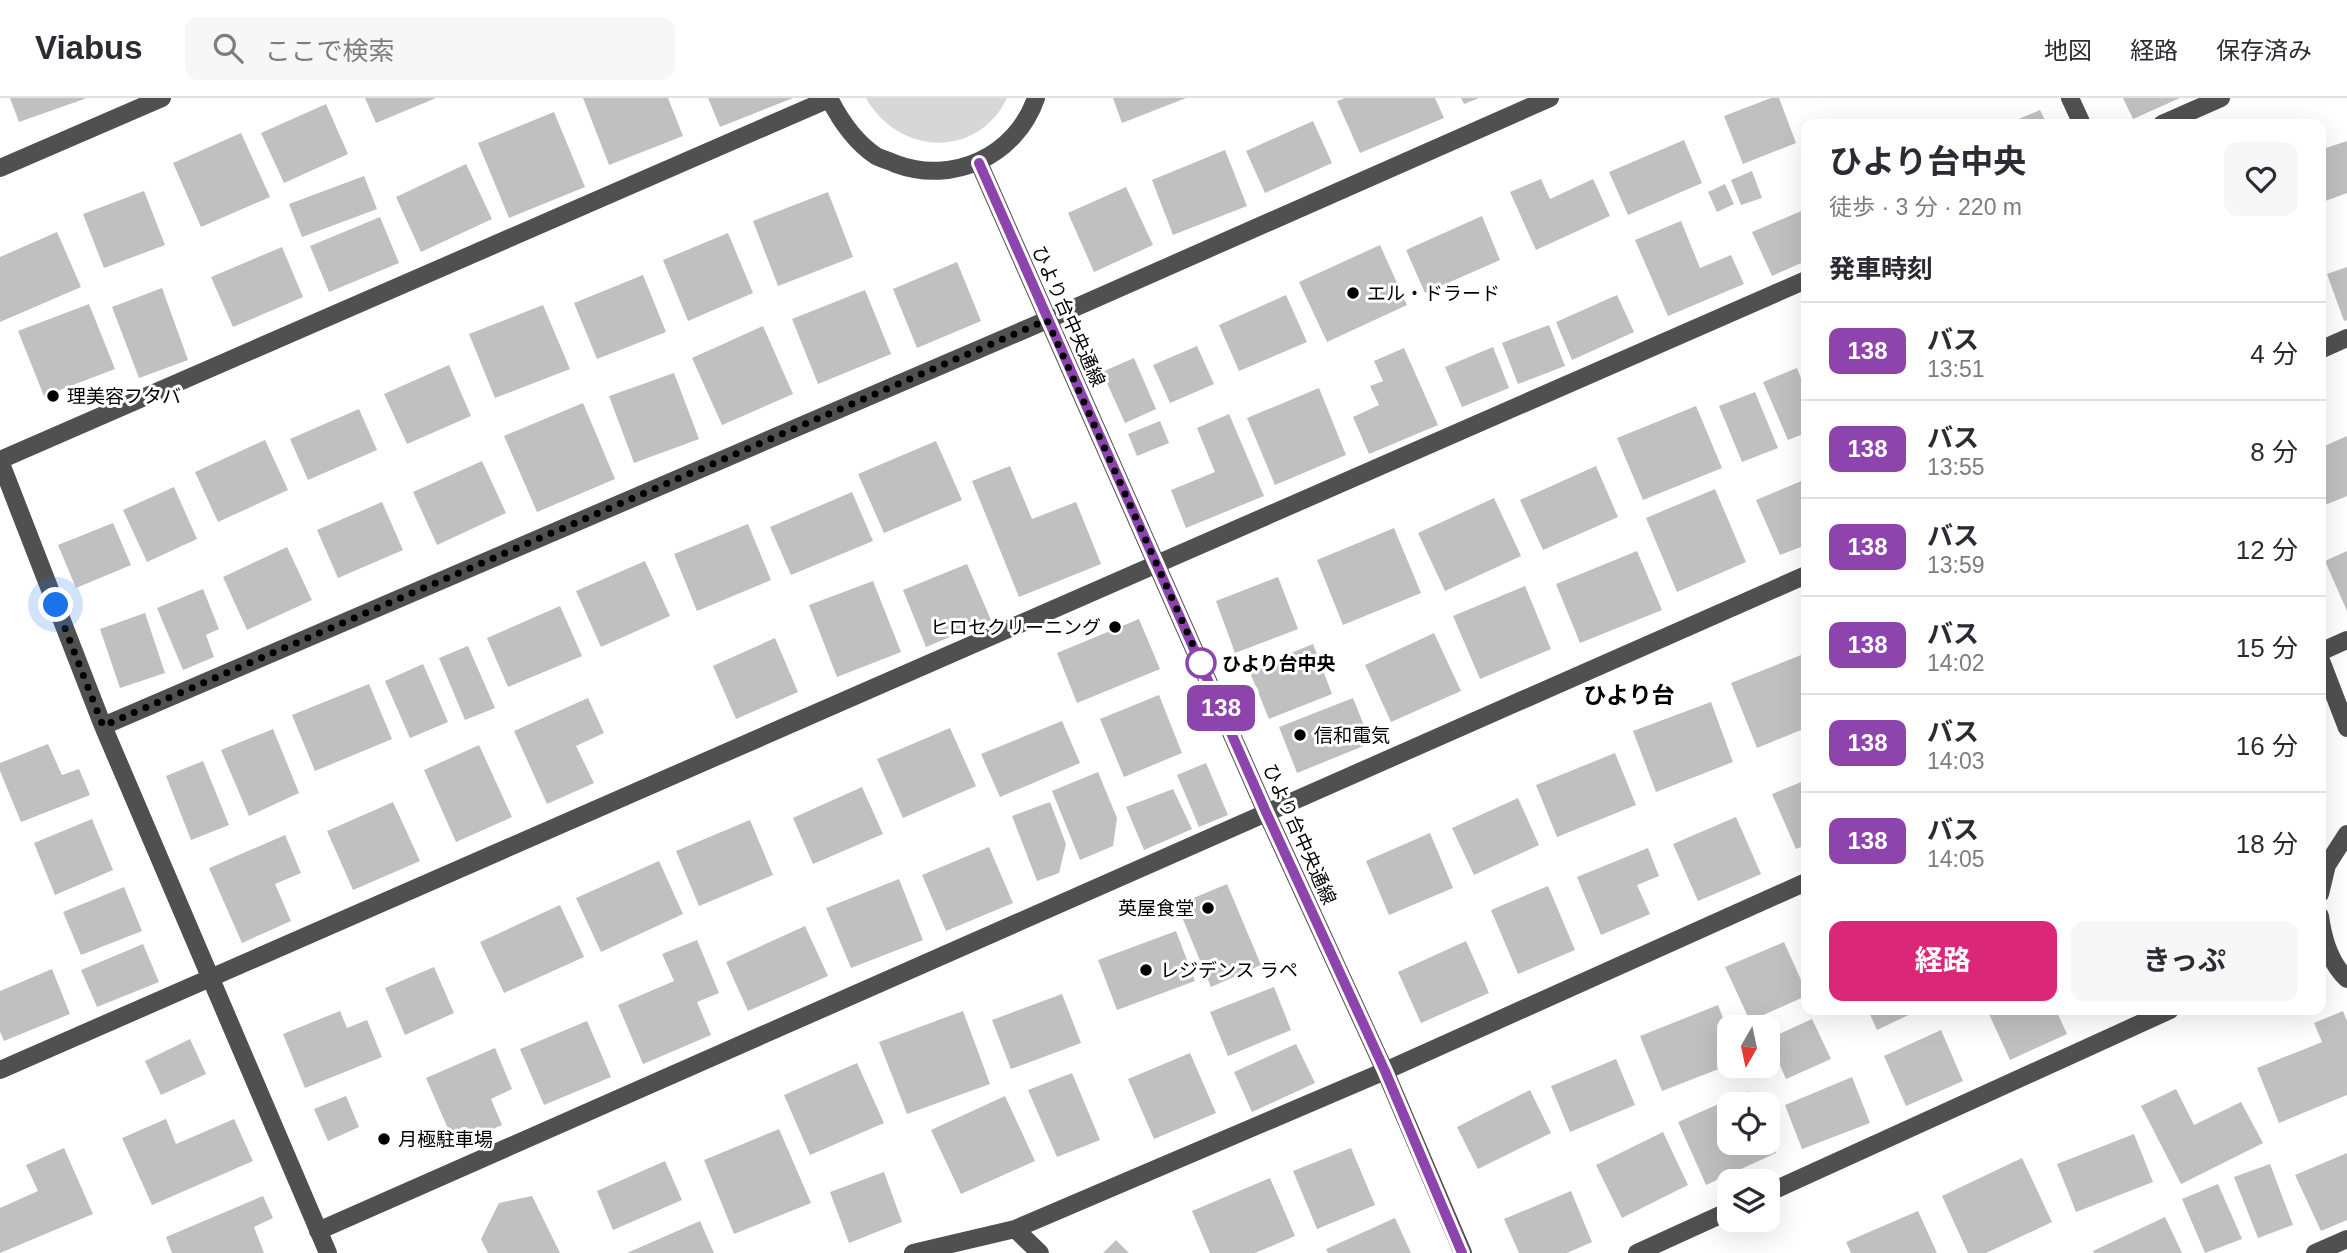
<!DOCTYPE html>
<html lang="ja">
<head>
<meta charset="utf-8">
<style>
  body { margin:0; font-family:Arial,"Noto Sans JP",sans-serif; background:#f7f7f7; color:#2b2b33; height:100vh; display:flex; flex-direction:column; font-size:26px; white-space:nowrap }
  * { box-sizing:border-box; margin:0 }
  p { font-size:23px; color:#7c7c81 }
  .icon { flex:none; width:38px; height:38px; fill:none; stroke:currentColor; stroke-width:2; stroke-linecap:round; stroke-linejoin:round }
  .map { position:relative; flex:1; overflow:hidden }
  .details { position:absolute; left:1801px; top:21px; width:525px; height:896px; display:flex; flex-direction:column; background:#fff; border-radius:14px; box-shadow:0 7px 28px #0002 }
  .details>* { flex:none }
  .badge { padding:0 14px; border-radius:10px; font-size:24px; line-height:46px }
  .needle { width:46px; rotate:189deg }
  .controls { position:absolute; left:1717px; top:917px; display:grid; gap:14px }
  .controls a { display:grid; place-items:center; width:63px; height:63px; border-radius:14px; background:#fff; box-shadow:0 7px 28px #0002; font-size:35px }
  .you { position:absolute; width:35px; height:35px; margin:-18px; border:5px solid #fff; border-radius:50%; background:#1a73e8; box-shadow:0 0 0 10px #1a73e833 }
  .map>.badge { position:absolute; translate:-50% -50%; box-shadow:0 0 0 4px #fff }
  h2 { padding:0 28px; font-size:26px; line-height:63px }
  .round { display:grid; place-items:center; flex:none; width:74px; height:74px; border-radius:14px; background:#f7f7f7 }
  .overview { display:flex; align-items:center; justify-content:space-between; height:119px; padding:0 28px }
  h1 { font-size:33px; font-weight:700; line-height:52px }
  .button { display:flex; gap:14px; margin-top:auto; padding:14px 28px }
  .button a { flex:1; height:80px; border-radius:14px; background:#db2777; color:#fff; font-size:28px; font-weight:700; line-height:80px; text-align:center }
  .button a+a { background:#f7f7f7; color:#2b2b33 }
  ul { padding:0; list-style:none }
  li { display:flex; align-items:center; gap:21px; height:98px; padding:0 28px; border-top:2px solid #e1e1e2 }
  li div { flex:1 }
  li b { display:block; font-size:26px }
  li em { font-style:normal }
  li .badge { min-width:77px; font-weight:700; text-align:center }
  header { display:flex; align-items:center; gap:42px; box-sizing:border-box; height:98px; padding:0 35px; background:#fff; border-bottom:2px solid #e1e1e2 }
  header strong { font-size:33px }
  nav { display:flex; gap:38px; margin-inline-start:auto; font-size:24px }
  .search { width:490px; height:63px; background:#f7f7f7; display:flex; align-items:center; gap:18px; box-sizing:border-box; padding:0 24px; border-radius:14px; color:#7c7c81; font-size:26px }
  .map>svg:first-child { display:block }
  .green { fill:#d7d7d7 }
  .building { fill:#c0c0c0 }
  .lines { fill:none; stroke-linecap:round; stroke-linejoin:round }
  .minor { stroke:#505050; stroke-width:18 }
  .line-casing { stroke:#fff; stroke-width:16 }
  .line { stroke:#8e44ad; stroke-width:10 }
  .walk { stroke:#000; stroke-width:7; stroke-dasharray:0 12.6 }
  .poi-dot { fill:#000; stroke:#fff; stroke-width:2.5 }
  .stop-dot { fill:#fff; stroke:#8e44ad; stroke-width:3.5 }
  .labels { text-anchor:middle; stroke-width:6; stroke-linejoin:round; paint-order:stroke }
  .poi-label { font-size:19px; fill:#000; stroke:#fff; text-anchor:start }
  .street-label { font-size:19px; fill:#000; stroke:#fff }
  .stop-label { font-size:19px; font-weight:bold; fill:#000; stroke:#fff; text-anchor:start }
  .quarter-label { font-size:23px; font-weight:bold; fill:#000; stroke:#fff }
</style>
</head>
<body>
<header>
<strong>Viabus</strong>
<div class="search"><svg class="icon" aria-label="search" viewBox="0 0 24 24"><circle cx="10" cy="10" r="6"/><path d="M15 15l6 6"/></svg>ここで検索</div>
<nav><a>地図</a><a>経路</a><a>保存済み</a></nav>
</header>
<div class="map">
<svg width="2347" height="1155" viewBox="0 0 2347 1155">
  <rect width="100%" height="100%" fill="#fff"/>
  <path class="green" d="M866 0H1007C977 62 898 57 866 0Z"/>
  <path class="building" d="M10 0H87L19 24Z
    M365 0H436L376 25Z
    M583 0H668L683 38 609 67Z
    M708 0H793L720 29Z
    M1113 0H1186L1122 25Z
    M1345 0H1435L1444 20 1360 55 1337 3Z
    M1461 0H1479L1464 6Z
    M1771 0H1779L1796 45 1743 66 1724 18Z
    M2123 0H2180L2133 21Z
    M326 6 348 56 284 85 261 35Z
    M2040 12 2047 26H2007Z
    M554 14 585 89 509 120 478 45Z
    M1313 23 1332 65 1265 95 1246 53Z
    M241 35 270 99 201 129 173 65Z
    M1684 42 1702 85 1628 117 1609 74Z
    M2347 43V95L2320 105V52Z
    M1225 52 1247 108 1173 137 1152 82Z
    M466 66 492 121 421 154 396 99Z
    M1752 73 1762 100 1741 107 1731 82Z
    M364 78 377 111 302 139 289 106Z
    M1541 81 1550 101 1593 81 1610 118 1536 152 1510 94Z
    M1725 86 1734 106 1717 114 1708 94Z
    M1126 89 1153 147 1094 174 1068 115Z
    M144 93 165 147 104 170 83 116Z
    M828 94 853 159 778 188 753 123Z
    M1806 111V163L1772 178 1752 134Z
    M1482 118 1500 162 1425 195 1406 152Z
    M380 119 399 165 329 194 310 148Z
    M1681 123 1700 170 1731 157 1744 186 1668 218 1635 142Z
    M57 134 81 189 0 224V159Z
    M728 135 753 195 688 223 663 162Z
    M1380 147 1407 207 1327 244 1299 184Z
    M282 149 303 199 233 229 211 179Z
    M957 164 981 223 917 250 893 191Z
    M2347 169V222L2344 223 2327 176Z
    M643 177 666 234 597 261 574 205Z
    M162 190 188 262 139 280 112 209Z
    M865 192 891 256 818 286 792 221Z
    M1286 197 1307 244 1239 273 1219 227Z
    M1617 197 1634 234 1572 262 1556 224Z
    M89 206 115 271 44 298 18 233Z
    M543 207 570 271 495 300 469 236Z
    M1549 227 1565 268 1518 286 1502 245Z
    M763 228 793 296 722 327 692 260Z
    M1197 248 1214 286 1170 305 1153 267Z
    M1493 249 1509 290 1462 309 1445 269Z
    M1404 250 1438 327 1369 356 1353 319 1379 307 1370 288 1383 283 1374 263Z
    M1134 260 1156 311 1125 325 1102 274Z
    M449 267 471 318 407 346 384 296Z
    M1797 270 1806 293V335L1788 342 1763 284Z
    M674 275 699 341 634 365 609 298Z
    M1319 290 1346 357 1275 387 1247 320Z
    M1755 294 1778 350 1742 364 1719 308Z
    M583 305 615 381 537 414 504 338Z
    M1696 308 1722 370 1643 402 1617 340Z
    M359 311 377 352 308 382 290 341Z
    M1229 316 1264 398 1186 430 1171 392 1215 374 1197 330Z
    M1160 323 1169 345 1137 358 1128 336Z
    M2347 338V398L2320 409V350Z
    M265 342 288 392 218 424 195 374Z
    M936 343 962 402 884 435 858 376Z
    M482 363 506 415 437 447 413 394Z
    M1010 368 1032 421 1076 404 1101 466 1019 499 972 383Z
    M1596 368 1618 419 1543 452 1520 402Z
    M1806 381V447L1780 457 1756 402Z
    M174 389 197 441 147 464 123 412Z
    M1715 391 1746 464 1677 494 1646 420Z
    M852 394 873 443 791 477 770 429Z
    M1494 400 1521 458 1445 493 1418 435Z
    M382 404 403 452 338 480 317 432Z
    M113 425 131 467 76 490 58 447Z
    M748 426 771 482 697 513 674 456Z
    M1394 430 1421 495 1343 527 1317 462Z
    M287 449 312 502 247 532 223 479Z
    M1637 453 1662 512 1580 545 1556 486Z
    M2347 453V513L2325 463Z
    M645 463 670 518 601 549 576 493Z
    M967 466 991 522 926 549 903 492Z
    M1278 479 1298 531 1235 555 1216 503Z
    M873 483 901 554 837 579 809 507Z
    M1525 488 1551 551 1480 581 1453 518Z
    M203 491 219 531 206 537 214 559 183 572 157 510Z
    M560 508 582 558 508 589 487 540Z
    M145 515 165 575 120 590 100 531Z
    M1139 521 1160 571 1077 605 1057 555Z
    M1434 535 1461 593 1391 624 1365 567Z
    M775 540 798 594 736 621 713 568Z
    M1313 546 1332 596 1269 621 1249 572Z
    M468 548 495 610 465 622 439 560Z
    M1806 555V630L1757 650 1731 585Z
    M423 566 448 624 410 640 385 583Z
    M369 586 392 641 315 673 292 617Z
    M1159 597 1182 655 1124 679 1100 621Z
    M588 600 604 635 576 648 594 685 547 706 514 633Z
    M1353 600 1371 645 1297 675 1279 629Z
    M1711 604 1733 664 1656 694 1633 633Z
    M1062 623 1080 665 1000 699 981 656Z
    M950 630 976 688 903 720 877 661Z
    M273 631 299 695 249 718 221 652Z
    M48 646 62 677 79 671 90 697 21 724 0 673V665Z
    M479 647 512 719 456 744 424 672Z
    M1615 655 1636 707 1557 739 1536 687Z
    M203 663 229 727 191 742 166 678Z
    M1206 665 1228 717 1199 729 1177 677Z
    M1098 674 1117 720 1113 748 1080 762 1052 693Z
    M1806 682V747L1796 751 1772 696Z
    M862 689 883 736 813 766 793 720Z
    M1173 691 1192 731 1144 752 1126 709Z
    M1518 700 1539 747 1474 777 1452 730Z
    M393 704 420 763 353 792 327 733Z
    M1050 704 1066 746 1059 775 1037 783 1012 718Z
    M1736 719 1761 776 1698 803 1673 746Z
    M92 721 113 772 55 797 34 745Z
    M750 722 773 777 699 808 676 753Z
    M1430 735 1453 790 1389 817 1366 763Z
    M285 737 301 775 275 786 291 823 242 845 209 770Z
    M989 749 1013 805 946 833 922 777Z
    M1648 750 1659 778 1637 787 1650 816 1601 837 1577 779Z
    M659 763 683 816 601 854 576 800Z
    M899 781 923 842 851 870 826 810Z
    M1227 786 1261 867 1211 889 1177 807Z
    M1548 788 1575 852 1518 876 1491 812Z
    M124 789 142 833 81 857 63 814Z
    M560 807 584 859 504 895 480 844Z
    M805 828 828 878 748 913 726 864Z
    M1176 833 1195 883 1117 912 1098 862Z
    M697 842 719 895 697 904 711 937 643 966 618 907 674 883 662 856Z
    M1466 843 1489 895 1421 925 1398 874Z
    M1784 844 1806 893V898L1750 923 1725 869Z
    M143 846 159 884 97 909 81 872Z
    M434 869 454 915 405 937 385 890Z
    M52 871 70 916 4 943 0 934V893Z
    M1274 889 1291 932 1228 958 1210 914Z
    M1062 896 1081 945 1011 971 992 922Z
    M1718 907 1729 935V967L1662 993 1640 938Z
    M1868 912H1919L1877 932Z
    M1998 912H2056L2067 936 2010 962 1989 916Z
    M340 913 347 930 367 922 382 959 305 990 283 936Z
    M963 913 990 986 907 1016 879 944Z
    M2343 913 2347 923V997L2279 1025 2257 970 2322 944 2314 925Z
    M1812 921 1831 961 1786 981 1768 941Z
    M587 923 611 979 544 1007 520 951Z
    M1941 932 1963 983 1906 1008 1884 958Z
    M190 941 206 976 161 997 145 963Z
    M1296 946 1315 985 1252 1014 1234 974Z
    M495 950 512 991 491 1001 502 1027 455 1047 426 980Z
    M1190 955 1216 1015 1154 1041 1128 981Z
    M1616 961 1635 1007 1570 1034 1551 988Z
    M857 965 884 1025 810 1057 784 997Z
    M1072 975 1100 1042 1057 1059 1028 992Z
    M1852 979 1870 1025 1802 1051 1785 1007Z
    M2176 991 2194 1027 2241 1004 2263 1045 2181 1086 2141 1008Z
    M1530 992 1551 1035 1478 1071 1457 1029Z
    M1748 993 1754 1006H1729V1045H1768V1036L1776 1055 1706 1087 1678 1024Z
    M346 998 359 1029 328 1043 314 1011Z
    M1005 998 1035 1063 961 1096 931 1032Z
    M166 1021 176 1046 234 1021 253 1063 152 1107 122 1040Z
    M779 1031 811 1105 734 1136 704 1062Z
    M1663 1034 1688 1087 1622 1120 1596 1067Z
    M2134 1036 2153 1084 2076 1114 2057 1066Z
    M64 1050 93 1116 0 1155V1110L38 1093 26 1067Z
    M1351 1050 1375 1107 1317 1131 1293 1073Z
    M2347 1055V1122L2321 1133 2295 1077Z
    M2022 1060 2052 1124 1986 1155H1968L1942 1098Z
    M665 1063 682 1102 613 1132 597 1093Z
    M2270 1066 2293 1127 2258 1140 2234 1079Z
    M884 1074 902 1124 849 1145 830 1094Z
    M1270 1080 1295 1138 1255 1155H1210L1192 1113Z
    M2218 1086 2242 1141 2205 1155 2182 1101Z
    M1571 1093 1592 1144 1567 1155H1519L1504 1121Z
    M263 1098 273 1120 254 1129 264 1155H172L166 1139Z
    M532 1098 560 1155H488L481 1141 499 1105Z
    M1918 1113 1937 1155H1851L1846 1144Z
    M2165 1119 2182 1155H2094L2093 1153Z
    M1395 1120 1411 1155H1328L1326 1151Z
    M700 1123 714 1155H627Z
    M1116 1142 1129 1155H1103Z"/>
  <g class="lines">
    <path class="minor" d="M829 0C840 22 855 44 876 58 882 61 890 63 896 66 953 87 1016 58 1036 0
      M2070 0 2082 26
      M2162 26 2221 0
      M979 65 1266 714 1385 973 1463 1155
      M0 70 162 0
      M2320 252 2347 240
      M0 362 829 1
      M0 363 103 628 328 1155
      M2320 554 2347 542
      M2320 560 2347 630
      M103 628 1047 222 1550 0
      M2320 796 2327 767 2347 736
      M2320 818C2323 841 2330 865 2347 881
      M0 972 1806 182
      M1768 1095 2170 912
      M1015 1131 1040 1155
      M318 1133 1806 477
      M913 1155 1015 1131 1385 973 1806 784
      M1637 1155 1729 1113
      M2315 1155 2347 1141"/>
  </g>
  <g class="lines">
    <defs>
      <path id="line" d="M979 65 1266 714 1385 973 1462 1155"/>
    </defs>
    <use href="#line" class="line-casing"/>
    <use href="#line" class="line"/>
    <path class="walk" d="M56 507 103 628 1047 222 1201 565"/>
  </g>
  <g class="poi-dot">
    <circle cx="1353" cy="195" r="7"/>
    <circle cx="53" cy="298" r="7"/>
    <circle cx="1115" cy="529" r="7"/>
    <circle cx="1300" cy="637" r="7"/>
    <circle cx="1208" cy="810" r="7"/>
    <circle cx="1146" cy="872" r="7"/>
    <circle cx="384" cy="1041" r="7"/>
  </g>
  <circle class="stop-dot" cx="1201" cy="565" r="14"/>
  <g class="labels">
    <g class="poi-label">
      <text x="1367" y="202">エル・ドラード</text>
      <text x="67" y="305">理美容フタバ</text>
      <text x="1101" y="536" text-anchor="end">ヒロセクリーニング</text>
      <text x="1314" y="644">信和電気</text>
      <text x="1194" y="817" text-anchor="end">英屋食堂</text>
      <text x="1160" y="879">レジデンス ラペ</text>
      <text x="398" y="1048">月極駐車場</text>
    </g>
    <g class="street-label">
      <text transform="translate(1069 218) rotate(66)" y="7">ひより台中央通線</text>
      <text transform="translate(1300 736) rotate(66)" y="7">ひより台中央通線</text>
    </g>
    <g class="stop-label">
      <text x="1222" y="572">ひより台中央</text>
    </g>
    <g class="quarter-label">
      <text x="1629" y="605">ひより台</text>
    </g>
  </g>
</svg>
<div class="controls">
<a><svg class="needle" viewBox="-14 -14 28 28"><path d="M0-13l5 13h-10z" fill="#e53935"/><path d="M0 13l5-13h-10z" fill="#7c7c81"/></svg></a>
<a><svg class="icon" aria-label="locate" viewBox="0 0 24 24"><circle cx="12" cy="12" r="6"/><path d="M12 2v4M12 18v4M2 12h4M18 12h4"/></svg></a>
<a><svg class="icon" aria-label="layers" viewBox="0 0 24 24"><path d="M12 4l9 5-9 5-9-5zM3 14l9 5 9-5"/></svg></a>
</div>
<div class="you" style="left:56px;top:507px"></div>
<b class="badge" style="left:1221px;top:610px;background:#8e44ad;color:#fff">138</b>
<section class="details">
<div class="overview"><div><h1>ひより台中央</h1><p>徒歩 · 3 分 · 220 m</p></div><a class="round"><svg class="icon" aria-label="heart" viewBox="0 0 24 24"><path d="M12 20l-8-8c-3-5 5-10 8-4 3-6 11-1 8 4z"/></svg></a></div>
<h2>発車時刻</h2>
<ul>
<li><span class="badge" style="background:#8e44ad;color:#fff">138</span><div><b>バス</b><p>13:51</p></div><em>4 分</em></li>
<li><span class="badge" style="background:#8e44ad;color:#fff">138</span><div><b>バス</b><p>13:55</p></div><em>8 分</em></li>
<li><span class="badge" style="background:#8e44ad;color:#fff">138</span><div><b>バス</b><p>13:59</p></div><em>12 分</em></li>
<li><span class="badge" style="background:#8e44ad;color:#fff">138</span><div><b>バス</b><p>14:02</p></div><em>15 分</em></li>
<li><span class="badge" style="background:#8e44ad;color:#fff">138</span><div><b>バス</b><p>14:03</p></div><em>16 分</em></li>
<li><span class="badge" style="background:#8e44ad;color:#fff">138</span><div><b>バス</b><p>14:05</p></div><em>18 分</em></li>
</ul>
<div class="button"><a>経路</a><a>きっぷ</a></div>
</section>
</div>
</body>
</html>
